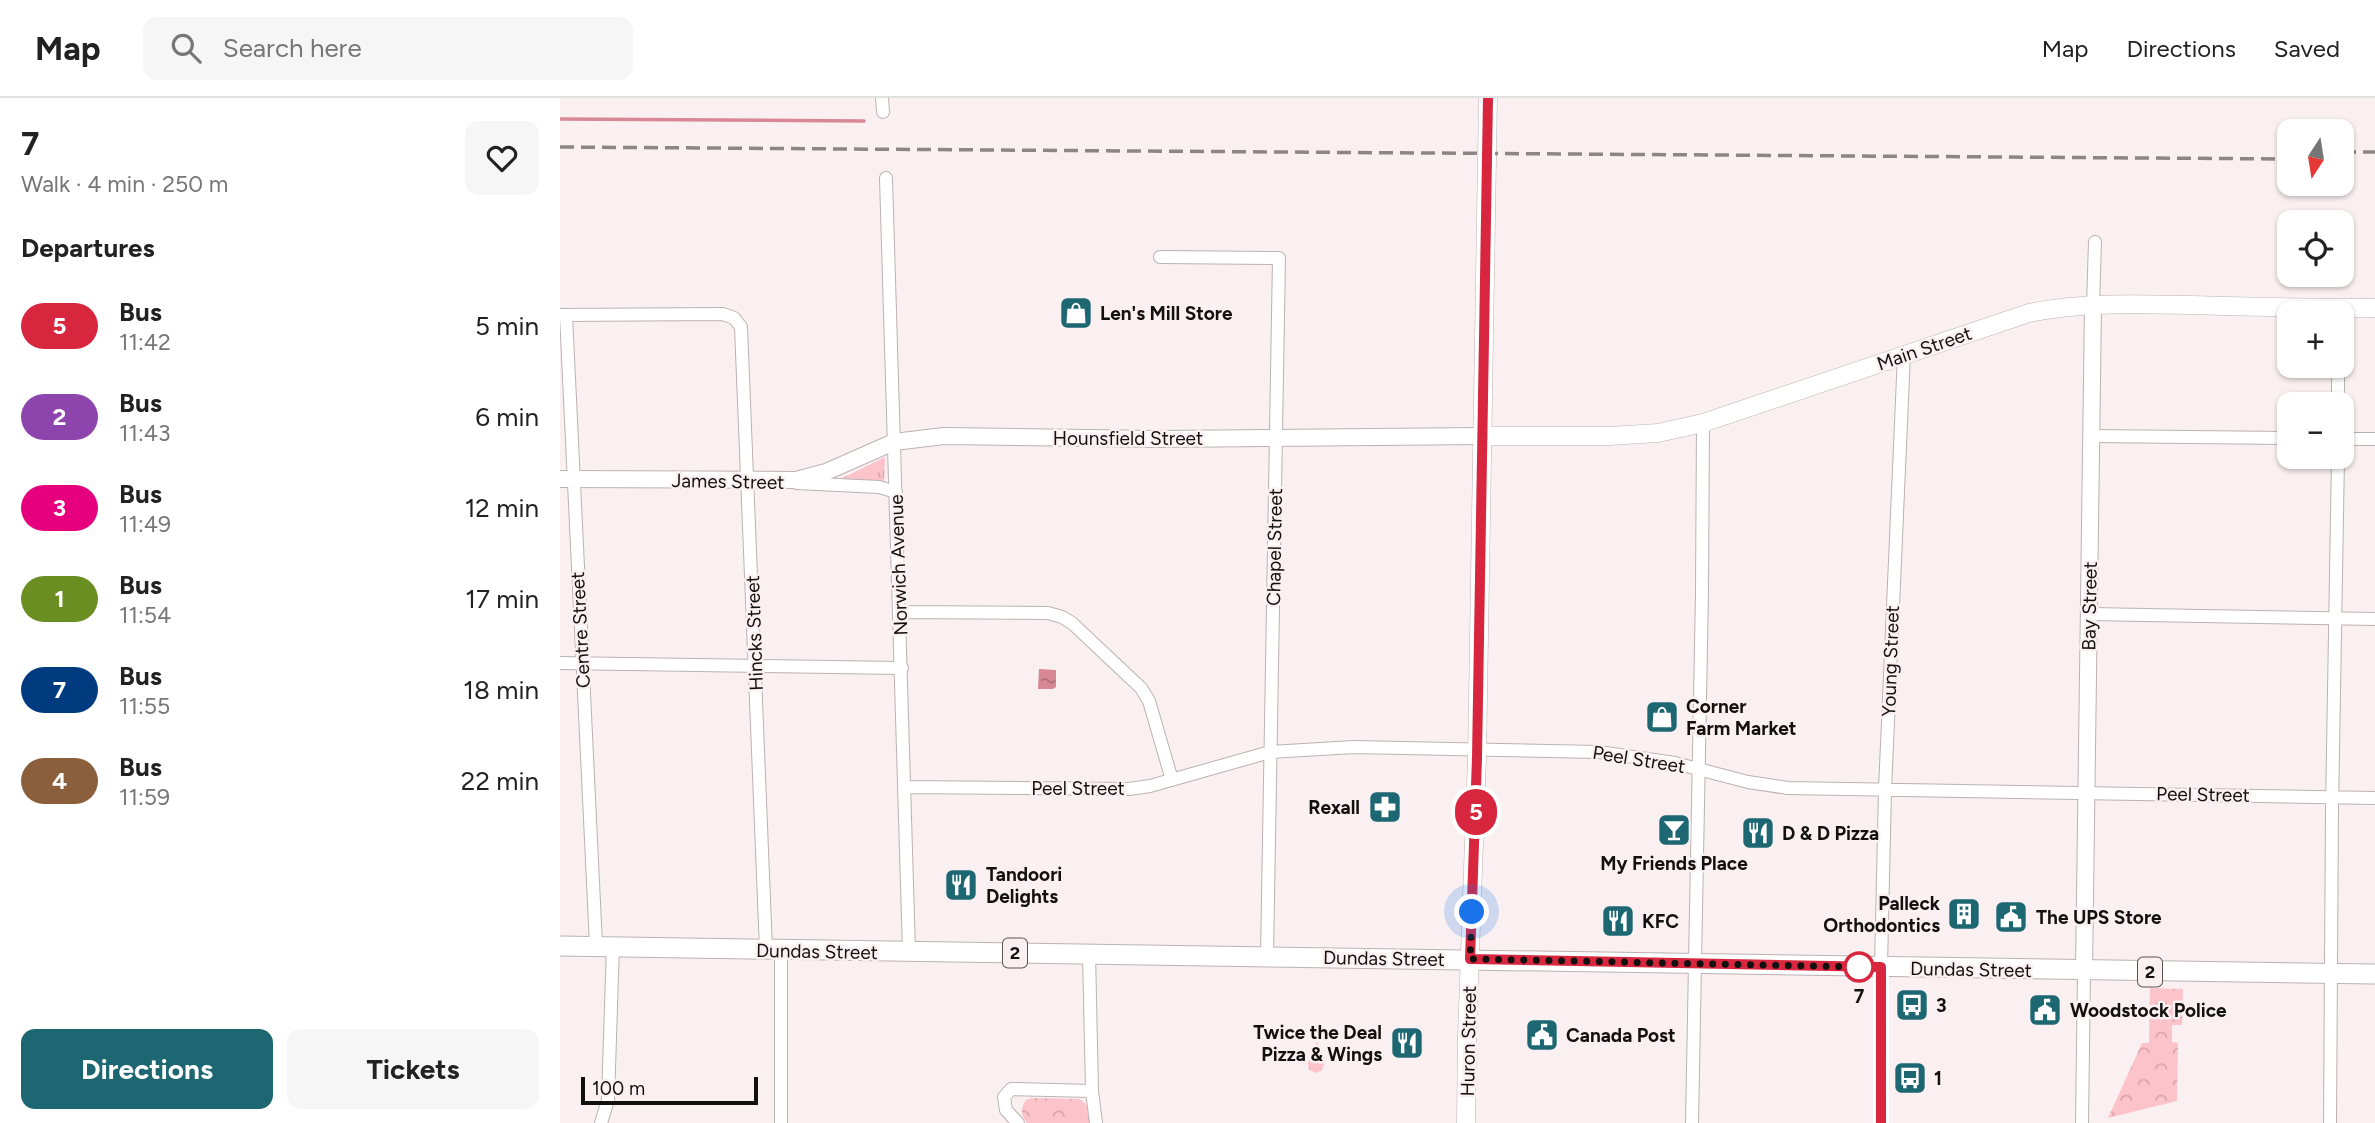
<!DOCTYPE html>
<html lang="en">
<head>
<meta charset="utf-8">
<style>
  body { margin:0; font-family:Figtree,sans-serif; background:#f6f6f6; color:#222; height:100vh; display:flex; flex-direction:column; font-size:26px; white-space:nowrap }
  * { box-sizing:border-box; margin:0 }
  p { font-size:23px; color:#767676 }
  .icon { flex:none; width:38px; height:38px; fill:none; stroke:currentColor; stroke-width:2; stroke-linecap:round; stroke-linejoin:round }
  .map { position:relative; flex:1; overflow:hidden }
  .drawer { display:flex; flex-direction:column; background:#fff; width:560px }
  .drawer>* { flex:none }
  .badge { padding:0 14px; border-radius:23px; font-size:24px; line-height:46px }
  .needle { width:46px; rotate:192deg }
  .buttons { position:absolute; left:1717px; top:21px; display:grid; gap:14px }
  .buttons a { display:grid; place-items:center; width:77px; height:77px; border-radius:14px; background:#fff; box-shadow:0 2px 5px #0004; font-size:35px }
  .scale { position:absolute; left:21px; bottom:18px; width:177px; box-sizing:border-box; padding-left:7px; border:4px solid #131010; border-top:0; font-size:19px; line-height:24px; white-space:nowrap; color:#131010; -webkit-text-stroke:5px #fbf0f1; paint-order:stroke }
  .you { position:absolute; width:35px; height:35px; margin:-18px; border:5px solid #fff; border-radius:50%; background:#1a73e8; box-shadow:0 0 0 10px #1a73e833 }
  .map>.badge { position:absolute; translate:-50% -50%; box-shadow:0 0 0 4px #fff }
  h2 { padding:0 21px; font-size:26px; line-height:63px }
  .round { display:grid; place-items:center; flex:none; width:74px; height:74px; border-radius:14px; background:#f6f6f6 }
  .head { display:flex; align-items:center; justify-content:space-between; height:119px; padding:0 21px }
  h1 { font-size:33px; font-weight:700; line-height:52px }
  .cta { display:flex; gap:14px; margin-top:auto; padding:14px 21px }
  .cta a { flex:1; height:80px; border-radius:14px; background:#1c6771; color:#fff; font-size:28px; font-weight:700; line-height:80px; text-align:center }
  .cta a+a { background:#f6f6f6; color:#222 }
  ul { padding:0; list-style:none }
  li { display:flex; align-items:center; gap:21px; height:91px; padding:0 21px }
  li div { flex:1 }
  li b { display:block; font-size:26px }
  li em { font-style:normal }
  li .badge { min-width:77px; font-weight:700; text-align:center }
  header { display:flex; align-items:center; gap:42px; box-sizing:border-box; height:98px; padding:0 35px; background:#fff; border-bottom:2px solid #e0e0e0 }
  header strong { font-size:33px }
  nav { display:flex; gap:38px; margin-inline-start:auto; font-size:24px }
  .search { width:490px; height:63px; background:#f6f6f6; display:flex; align-items:center; gap:18px; box-sizing:border-box; padding:0 24px; border-radius:14px; color:#767676; font-size:26px }
  main { display:flex; flex:1; min-height:0 }
  .map>svg:first-child { display:block }
  .grass { fill:url(#grass-tufts) }
  .forest { fill:url(#forest-crowns) }
  .water { fill:url(#water-ripples) }
  .lines { fill:none; stroke-linecap:round; stroke-linejoin:round }
  .stream { stroke:#d78894; stroke-width:3.5 }
  .minor-casing { stroke:#bbb1b2; stroke-width:14 }
  .tertiary-casing { stroke:#bbb1b2; stroke-width:18 }
  .secondary-casing { stroke:#bbb1b2; stroke-width:19 }
  .primary-casing { stroke:#bbb1b2; stroke-width:21 }
  .minor { stroke:#fff; stroke-width:12 }
  .tertiary { stroke:#fff; stroke-width:16 }
  .secondary { stroke:#fff; stroke-width:18 }
  .primary { stroke:#fff; stroke-width:19 }
  .rail { stroke:#8c8586; stroke-width:3.5; stroke-dasharray:14 7; stroke-linecap:butt }
  .line-casing { stroke:#fff; stroke-width:16 }
  .line { stroke:#d7263d; stroke-width:10 }
  .walk { stroke:#131010; stroke-width:7; stroke-dasharray:0 12.6 }
  .stop-dot { fill:#fff; stroke:#d7263d; stroke-width:3.5 }
  .labels { text-anchor:middle; stroke-width:5; stroke-linejoin:round; paint-order:stroke }
  .shield { fill:#fbf0f1; stroke:#595354; stroke-width:2 }
  .shield-label { font-size:18px; font-weight:bold; fill:#131010 }
  .poi-label { font-size:19px; font-weight:bold; fill:#131010; stroke:#fbf0f1; text-anchor:start }
  .street-label { font-size:19px; fill:#131010; stroke:#fbf0f1 }
  .stop-label { font-size:19px; font-weight:bold; fill:#131010; stroke:#fbf0f1 }
</style>
</head>
<body>
<header>
<strong>Map</strong>
<div class="search"><svg class="icon" aria-label="search" viewBox="0 0 24 24"><circle cx="10" cy="10" r="6"/><path d="M15 15l6 6"/></svg>Search here</div>
<nav><a>Map</a><a>Directions</a><a>Saved</a></nav>
</header>
<main>
<section class="drawer">
<div class="head"><div><h1>7</h1><p>Walk · 4 min · 250 m</p></div><a class="round"><svg class="icon" aria-label="heart" viewBox="0 0 24 24"><path d="M12 20l-8-8c-3-5 5-10 8-4 3-6 11-1 8 4z"/></svg></a></div>
<h2>Departures</h2>
<ul>
<li><span class="badge" style="background:#d7263d;color:#fff">5</span><div><b>Bus</b><p>11:42</p></div><em>5 min</em></li>
<li><span class="badge" style="background:#8e44ad;color:#fff">2</span><div><b>Bus</b><p>11:43</p></div><em>6 min</em></li>
<li><span class="badge" style="background:#e6007e;color:#fff">3</span><div><b>Bus</b><p>11:49</p></div><em>12 min</em></li>
<li><span class="badge" style="background:#6b8e23;color:#fff">1</span><div><b>Bus</b><p>11:54</p></div><em>17 min</em></li>
<li><span class="badge" style="background:#003b80;color:#fff">7</span><div><b>Bus</b><p>11:55</p></div><em>18 min</em></li>
<li><span class="badge" style="background:#8b5e3c;color:#fff">4</span><div><b>Bus</b><p>11:59</p></div><em>22 min</em></li>
</ul>
<div class="cta"><a>Directions</a><a>Tickets</a></div>
</section>
<div class="map">
<svg width="1815" height="1025" viewBox="0 0 1815 1025">
  <defs>
    <pattern id="grass-tufts" width="24" height="20" patternUnits="userSpaceOnUse" patternTransform="scale(1.75)"><rect width="24" height="20" fill="#fdc3ca"/><path d="M3 7l-1-3M5 7V3M7 7l1-3M15 17l-1-3M17 17v-4M19 17l1-3" fill="none" stroke="#d8a6ac"/></pattern>
    <pattern id="forest-crowns" width="20" height="18" patternUnits="userSpaceOnUse" patternTransform="scale(1.75)"><rect width="20" height="18" fill="#fdc3ca"/><path d="M2 6a3 3 0 1 1 6 0M12 15a3 3 0 1 1 6 0" fill="none" stroke="#d8a6ac"/></pattern>
    <pattern id="water-ripples" width="26" height="14" patternUnits="userSpaceOnUse" patternTransform="scale(1.75)"><rect width="26" height="14" fill="#d78894"/><path d="M2 4q2-2 4 0t4 0M15 11q2-2 4 0t4 0" fill="none" stroke="#ad6e77"/></pattern>
  </defs>
  <rect width="100%" height="100%" fill="#fbf0f1"/>
  <path class="grass" d="M325 359 324 386 278 382Z
    M757 943 764 966 762 972 757 975 749 972 748 965Z"/>
  <path class="forest" d="M1590 890 1623 891 1622 927H1612V944L1618 945 1617 1003 1548 1020 1582 945H1589Z
    M471 1000 519 1001 526 1006 531 1025H467C461 1018 460 1010 466 1002Z"/>
  <path class="water" d="M479 571 496 572V589L493 591H478Z"/>
  <g class="lines">
    <path class="stream" d="M0 21 304 23"/>
    <defs>
      <path id="minor" d="M322 0 323 14
        M326 80 349 854
        M600 159 719 160 707 858
        M1533 207 1535 144
        M0 217 163 216 174 220 181 229 206 852
        M6 217 36 847
        M1778 268V306
        M1531 338 1729 340
        M1782 341H1815
        M237 385 319 389 336 394
        M340 514 488 515 502 519 512 525 581 590 589 603 612 682
        M1529 516 1815 521
        M0 565 342 570
        M346 689 569 691 590 688 710 654 794 649 1039 654 1115 665 1188 684 1228 690 1815 700
        M221 853V1025
        M529 855 532 993 536 1025
        M1321 869 1325 692 1344 256
        M41 1025 48 1002 53 847
        M458 1025 446 1012 444 999 451 991 532 993
        M1132 1025 1142 494 1143 325
        M1522 1025 1524 873
        M1770 1025 1772 712 1778 359"/>
      <path id="tertiary" d="M0 381 236 382 266 374 334 344 384 338 597 341 921 338
        M1524 873 1533 207"/>
      <path id="secondary" d="M921 338H1050L1098 335 1143 325 1469 215C1522 204 1577 206 1631 207 1692 209 1754 210 1815 210
        M906 1025 907 938 917 660 928 0"/>
      <path id="primary" d="M0 848 1815 876"/>
    </defs>
    <use href="#minor" class="minor-casing"/>
    <use href="#tertiary" class="tertiary-casing"/>
    <use href="#secondary" class="secondary-casing"/>
    <use href="#primary" class="primary-casing"/>
    <use href="#minor" class="minor"/>
    <use href="#tertiary" class="tertiary"/>
    <use href="#secondary" class="secondary"/>
    <use href="#primary" class="primary"/>
    <path class="rail" d="M0 49 1729 61
      M1782 54H1815"/>
  </g>
  <g class="lines">
    <defs>
      <path id="line" d="M928 0 917 660 910 861 1321 869V1025"/>
    </defs>
    <use href="#line" class="line-casing"/>
    <use href="#line" class="line"/>
    <path class="walk" d="M912 814 910 861 1306 869H1299"/>
  </g>
  <defs>
    <symbol id="shop-square" viewBox="-11 -11 22 22"><rect x="-9" y="-9" width="18" height="18" rx="4" fill="#1c6771" stroke="#fbf0f1"/><path d="M-5-2.5h2.3a2.7 3.5 0 0 1 5.4 0H5L5.5 6h-11ZM-1.5-2.5h3a1.5 2.3 0 0 0-3 0Z" fill="#fff"/></symbol>
    <symbol id="pharmacy-square" viewBox="-11 -11 22 22"><rect x="-9" y="-9" width="18" height="18" rx="4" fill="#1c6771" stroke="#fbf0f1"/><path d="M-2-6h4v4h4v4h-4v4h-4v-4h-4v-4h4Z" fill="#fff"/></symbol>
    <symbol id="bar-square" viewBox="-11 -11 22 22"><rect x="-9" y="-9" width="18" height="18" rx="4" fill="#1c6771" stroke="#fbf0f1"/><path d="M-6-5H6L.8 .8V4.5H3.5V6h-7V4.5H-.8V.8Z" fill="#fff"/></symbol>
    <symbol id="restaurant-square" viewBox="-11 -11 22 22"><rect x="-9" y="-9" width="18" height="18" rx="4" fill="#1c6771" stroke="#fbf0f1"/><path d="M-5-6h1v4h1v-4h1v4h1v-4h1v5L-1.5 .5V6h-2V.5L-5-1ZM5-6V6H3V1.5H1.5Q1.5-4 5-6Z" fill="#fff"/></symbol>
    <symbol id="building-square" viewBox="-11 -11 22 22"><rect x="-9" y="-9" width="18" height="18" rx="4" fill="#1c6771" stroke="#fbf0f1"/><path d="M-4-6H4V6H1V3H-1V6H-4ZM-2.5-4.3h1.7v1.8h-1.7ZM.8-4.3h1.7v1.8H.8ZM-2.5-1h1.7V.8h-1.7ZM.8-1h1.7V.8H.8Z" fill="#fff"/></symbol>
    <symbol id="civic-square" viewBox="-11 -11 22 22"><rect x="-9" y="-9" width="18" height="18" rx="4" fill="#1c6771" stroke="#fbf0f1"/><path d="M-.6-6.5H3V-4.5H.6V-3L4-1V1h2V6H-6V1h2V-1L-.6-3ZM-1.2 2.5V6h2.4V2.5Z" fill="#fff"/></symbol>
    <symbol id="bus-square" viewBox="-11 -11 22 22"><rect x="-9" y="-9" width="18" height="18" rx="4" fill="#1c6771" stroke="#fbf0f1"/><path d="M-5-6H5V4H4V6H2V4H-2V6H-4V4H-5ZM-3.5-4V0h7V-4ZM-3.5 1.2v1.5H-2V1.2ZM2 1.2v1.5H3.5V1.2Z" fill="#fff"/></symbol>
  </defs>
  <g fill-rule="evenodd">
    <use href="#shop-square" x="497" y="196" width="38" height="38"/>
    <use href="#shop-square" x="1083" y="600" width="38" height="38"/>
    <use href="#pharmacy-square" x="806" y="690" width="38" height="38"/>
    <use href="#bar-square" x="1095" y="713" width="38" height="38"/>
    <use href="#restaurant-square" x="1179" y="716" width="38" height="38"/>
    <use href="#restaurant-square" x="382" y="768" width="38" height="38"/>
    <use href="#building-square" x="1385" y="797" width="38" height="38"/>
    <use href="#civic-square" x="1432" y="800" width="38" height="38"/>
    <use href="#restaurant-square" x="1039" y="804" width="38" height="38"/>
    <use href="#bus-square" x="1333" y="888" width="38" height="38"/>
    <use href="#civic-square" x="1466" y="893" width="38" height="38"/>
    <use href="#civic-square" x="963" y="918" width="38" height="38"/>
    <use href="#restaurant-square" x="828" y="926" width="38" height="38"/>
    <use href="#bus-square" x="1331" y="961" width="38" height="38"/>
  </g>
  <circle class="stop-dot" cx="1299" cy="869" r="14"/>
  <g class="labels">
    <g class="shield">
      <rect x="443" y="840.5" width="24" height="29" rx="5"/>
      <rect x="1578" y="859.5" width="24" height="29" rx="5"/>
    </g>
    <g class="shield-label">
      <text x="455" y="861">2</text>
      <text x="1590" y="880">2</text>
    </g>
    <g class="poi-label">
      <text x="540" y="222">Len's Mill Store</text>
      <text x="1126" y="615">Corner<tspan x="1126" dy="22">Farm Market</tspan></text>
      <text x="800" y="716" text-anchor="end">Rexall</text>
      <text x="1222" y="742">D &amp; D Pizza</text>
      <text x="1114" y="772" text-anchor="middle">My Friends Place</text>
      <text x="426" y="783">Tandoori<tspan x="426" dy="22">Delights</tspan></text>
      <text x="1380" y="812" text-anchor="end">Palleck<tspan x="1380" dy="22">Orthodontics</tspan></text>
      <text x="1476" y="826">The UPS Store</text>
      <text x="1082" y="830">KFC</text>
      <text x="1376" y="914">3</text>
      <text x="1510" y="919">Woodstock Police</text>
      <text x="822" y="941" text-anchor="end">Twice the Deal<tspan x="822" dy="22">Pizza &amp; Wings</tspan></text>
      <text x="1006" y="944">Canada Post</text>
      <text x="1374" y="987">1</text>
    </g>
    <g class="street-label">
      <text transform="translate(1364 250) rotate(-19)" y="7">Main Street</text>
      <text x="568" y="347">Hounsfield Street</text>
      <text transform="translate(168 383) rotate(1)" y="7">James Street</text>
      <text transform="translate(714 449) rotate(-89)" y="7">Chapel Street</text>
      <text transform="translate(338 467) rotate(-92)" y="7">Norwich Avenue</text>
      <text transform="translate(1529 508) rotate(-89)" y="7">Bay Street</text>
      <text transform="translate(20 532) rotate(-93)" y="7">Centre Street</text>
      <text transform="translate(194 535) rotate(-92)" y="7">Hincks Street</text>
      <text transform="translate(1330 563) rotate(-88)" y="7">Young Street</text>
      <text transform="translate(1079 661) rotate(9)" y="7">Peel Street</text>
      <text x="518" y="697">Peel Street</text>
      <text transform="translate(1643 696) rotate(1)" y="7">Peel Street</text>
      <text transform="translate(257 853) rotate(1)" y="7">Dundas Street</text>
      <text transform="translate(824 860) rotate(1)" y="7">Dundas Street</text>
      <text transform="translate(1411 871) rotate(1)" y="7">Dundas Street</text>
      <text transform="translate(908 943) rotate(-89)" y="7">Huron Street</text>
    </g>
    <g class="stop-label">
      <text x="1299" y="905">7</text>
    </g>
  </g>
</svg>
<div class="buttons">
<a><svg class="needle" viewBox="-14 -14 28 28"><path d="M0-13l5 13h-10z" fill="#e53935"/><path d="M0 13l5-13h-10z" fill="#767676"/></svg></a>
<a><svg class="icon" aria-label="locate" viewBox="0 0 24 24"><circle cx="12" cy="12" r="6"/><path d="M12 2v4M12 18v4M2 12h4M18 12h4"/></svg></a>
<a>+</a>
<a>−</a>
</div>
<div class="scale">100 m</div>
<div class="you" style="left:912px;top:814px"></div>
<b class="badge" style="left:916px;top:714px;background:#d7263d;color:#fff">5</b>
</div>
</main>
</body>
</html>
